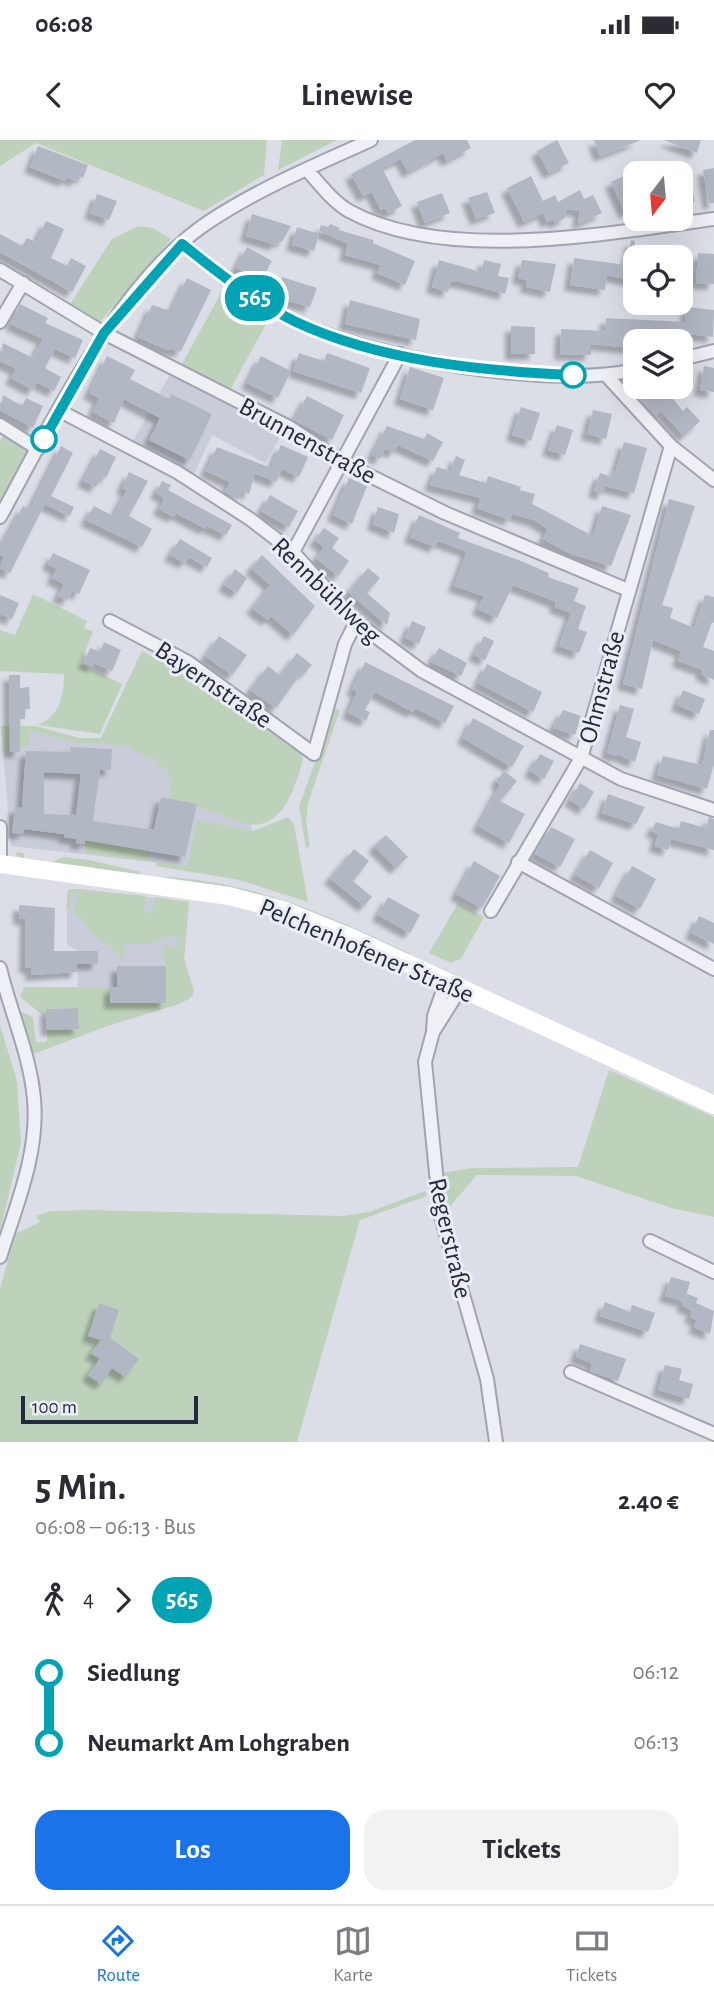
<!DOCTYPE html>
<html lang="de">
<head>
<meta charset="utf-8">
<style>
  body { margin:0; font-family:"Alegreya Sans",sans-serif; background:#f2f2f3; color:#2b2b33; height:100vh; display:flex; flex-direction:column; font-size:26px; white-space:nowrap }
  * { box-sizing:border-box; margin:0 }
  p { font-size:23px; color:#7c7c81 }
  .icon { flex:none; width:38px; height:38px; fill:none; stroke:currentColor; stroke-width:2; stroke-linecap:round; stroke-linejoin:round }
  .map { position:relative; height:1302px; overflow:hidden }
  .drawer { display:flex; flex-direction:column; background:#fff; flex:1 }
  .drawer>* { flex:none }
  .badge { padding:0 14px; border-radius:23px; font-size:24px; line-height:46px }
  .needle { width:46px; rotate:196deg }
  .buttons { position:absolute; left:623px; top:21px; display:grid; gap:14px }
  .buttons a { display:grid; place-items:center; width:70px; height:70px; border-radius:14px; background:#fff; box-shadow:0 7px 28px #0002; font-size:35px }
  .scale { position:absolute; left:21px; bottom:18px; width:177px; box-sizing:border-box; padding-left:7px; border:4px solid #232a3f; border-top:0; font-size:19px; line-height:24px; white-space:nowrap; color:#232a3f; -webkit-text-stroke:5px #eaedf5; paint-order:stroke }
  .map>.badge { position:absolute; translate:-50% -50%; box-shadow:0 0 0 4px #fff }
  .legs { display:flex; align-items:center; gap:10px; height:77px; padding:0 35px; font-size:23px }
  .legs p { margin-inline-start:auto }
  .overview { display:flex; align-items:center; justify-content:space-between; height:119px; padding:0 35px }
  h1 { font-size:38px; font-weight:700; line-height:52px }
  .action { display:flex; gap:14px; margin-top:auto; padding:14px 35px }
  .action a { flex:1; height:80px; border-radius:21px; background:#1a73e8; color:#fff; font-size:28px; font-weight:700; line-height:80px; text-align:center }
  .action a+a { background:#f2f2f3; color:#2b2b33 }
  ul { padding:0 35px; list-style:none }
  li { display:flex; align-items:center; gap:24px; height:70px; font-size:26px }
  li i { display:grid; place-items:center; width:10px; height:100%; margin:0 9px; background:currentColor }
  li i::after { content:''; width:18px; height:18px; margin:-9px; border:5px solid; border-radius:50%; background:#fff }
  li p { margin-inline-start:auto }
  li:first-child i { background:linear-gradient(#0000 50%,currentColor 0) }
  li:last-child i { background:linear-gradient(currentColor 50%,#0000 0) }
  .status { display:flex; justify-content:space-between; align-items:center; height:49px; padding:0 35px; background:#fff; direction:ltr }
  .status svg { height:19px; fill:currentColor }
  header { display:flex; justify-content:space-between; align-items:center; height:91px; padding:0 35px; background:#fff; font-size:32px; font-weight:700 }
  .menu { display:flex; justify-content:space-around; align-items:center; height:98px; border-top:2px solid #e1e1e2; background:#fff; font-size:19px; color:#7c7c81 }
  .menu a { display:grid; justify-items:center; gap:4px }
  .menu .on { color:#1a73e8 }
  .map>svg:first-child { display:block }
  .built { fill:#c9cdd9 }
  .green { fill:#bed2bb }
  .building { fill:#b2b7c4; fill-rule:evenodd; filter:url(#shadow) }
  .lines { fill:none; stroke-linecap:round; stroke-linejoin:round }
  .street-casing { stroke:#a0a4b1; stroke-width:16 }
  .street { stroke:#eef0f5; stroke-width:12 }
  .secondary { stroke:#fff; stroke-width:18 }
  .line-1-casing { stroke:#fff; stroke-width:16 }
  .line-1 { stroke:#00a3b4; stroke-width:10 }
  .stop-1-dot { fill:#fff; stroke:#00a3b4; stroke-width:3.5 }
  .labels { text-anchor:middle; stroke-width:6; stroke-linejoin:round; paint-order:stroke }
  .street-label { font-size:26px; fill:#232a3f; stroke:#eaedf5 }
</style>
</head>
<body>
<div class="status"><b>06:08</b><svg viewBox="0 0 49 12"><path d="M0 12V9h3v3zM5 12V6h3v6zM10 12V3h3v9zM15 12V0h3v12zM26 1h20v11H26zM47 4h2v5h-2z"/></svg></div>
<header><svg class="icon" aria-label="back" viewBox="0 0 24 24"><path d="M15 5l-7 7 7 7"/></svg>Linewise<svg class="icon" aria-label="heart" viewBox="0 0 24 24"><path d="M12 20l-8-8c-3-5 5-10 8-4 3-6 11-1 8 4z"/></svg></header>
<div class="map">
<svg width="714" height="1302" viewBox="0 0 714 1302">
  <defs>
    <filter id="shadow"><feDropShadow dx="-6" dy="6" stdDeviation="2" flood-color="#0004"/></filter>
  </defs>
  <rect width="100%" height="100%" fill="#dbdee7"/>
  <path class="built" d="M171 232 284 290 265 323 212 295 194 334 132 303Z
    M142 511 223 673 251 685 253 691 187 726 11 706 1 586H35L79 598H101Z
    M81 749 189 762 184 819 194 851 193 856 179 864 110 885 78 850 77 811 67 804V753L70 750Z"/>
  <path class="green" d="M0 0H267L264 35 204 71 36 3 0 26Z
    M282 0H337L278 30Z
    M138 86 153 88 171 99 100 182 69 166 112 99Z
    M224 147 270 177 230 250 182 224Z
    M4 295 28 313 0 368V301Z
    M33 454 87 481 84 488 93 492 80 524 122 544 100 594 37 585C60 577 64 555 64 534L0 531V490L15 495Z
    M142 511 161 522 166 515 299 609 303 619C295 648 282 694 243 683 226 678 213 670 196 667V664L168 658 171 644 167 631 156 623 158 620 155 617 152 621 127 605 115 608 110 604 77 603 29 590 28 607H20L10 593V612L3 613 1 586H35L79 598H101Z
    M335 568 340 570 308 663 306 682 310 705 306 709 299 666Z
    M288 677 294 684 308 762 239 740 156 726V722L187 726 197 680 253 691Z
    M85 700 150 710 148 721 86 713Z
    M18 712 24 713V718L52 722 64 717 89 720 141 732 139 735 22 719 15 714Z
    M165 737C256 742 329 776 411 814L409 818 159 738Z
    M75 749 146 756 144 771 151 773 155 757 189 762 184 819 194 851 189 859 179 864 110 885 31 915 16 869 33 877 36 902H47V890L78 868 47 869V876H44L20 857 24 847H110V863H166V826L161 805 177 808V796H166L153 804H124L125 818H121C109 801 105 805 92 793 84 786 84 778 73 773L78 753H71L69 769H66L68 750Z
    M458 763 484 777 461 819 451 823 429 813Z
    M0 885 17 941 21 1003 0 1091Z
    M609 930 714 977V1077L671 1068 576 1036 477 1035 447 1070 442 1033 472 1028 578 1027Z
    M425 1051 427 1056 360 1080 297 1302H0V1149L15 1094 40 1082 36 1076 50 1071 90 1070 344 1076 369 1072Z"/>
  <path class="building" d="M415 0H467L471 8 447 21 443 13 408 32 401 19 382 28 402 66 388 73 385 68 381 70 372 52 363 56 351 34Z
    M557 0 569 23 549 33 537 11Z
    M594 0H639V1L600 16Z
    M664 0H701L697 13Z
    M38 6 88 25 83 38 78 36 76 41 66 37 65 41 30 27Z
    M683 22 695 61 681 66V23Z
    M714 28V63H709L703 30Z
    M635 31V68L625 73 611 42Z
    M531 36 543 61 555 55 558 62 580 50 584 59 593 55 602 73 578 84 580 71 567 69 565 78 555 83 553 79 547 82 543 73 524 82 507 48Z
    M487 52 495 73 476 79 468 58Z
    M442 53 450 73 425 83 417 62Z
    M97 54 117 61 109 80 90 73Z
    M252 74 291 86 282 102 277 100 276 105 246 96Z
    M46 81 64 89 51 118 67 126 71 118 86 126 72 152 0 112V94L22 106 27 98 36 102Z
    M330 84 340 88 339 90 373 100V103L415 121 405 145 377 133 381 125 345 115 348 103 319 91 321 85 328 87Z
    M297 87 319 94 314 111 292 105Z
    M631 100 635 101V141L607 135 605 150 570 145 574 118 626 125Z
    M247 107 272 121 261 141 236 128Z
    M698 113 714 114V144L696 143Z
    M439 120 481 132 484 120 501 124 498 136 509 138 505 154 461 142H451L448 152 432 147Z
    M522 120 556 124 550 152 526 147 527 140 518 138Z
    M282 137 317 148 310 167 276 157Z
    M187 138 211 150 181 211 165 209 138 197 152 165 171 171Z
    M350 160 420 179 416 200 345 184Z
    M20 164 48 178 45 183 83 200 75 218 55 209 45 228 61 237 54 251 37 242 33 250 11 238 16 229 0 221 3 203 33 218 43 199 11 184Z
    M687 167 714 170 713 197 672 192V201H632V208L591 204V215L560 214 561 189 605 191 606 178 685 182Z
    M511 186 535 187V214H511Z
    M299 213 324 221 327 213 370 228 361 253 293 231Z
    M107 216 135 230 130 239 169 259 171 254 212 274 190 320 149 300 160 278 124 259 114 283 93 272 99 258 89 253Z
    M261 216 291 231 278 258 247 243Z
    M704 226 714 228V252L700 250Z
    M410 227 444 238 433 270 400 259Z
    M654 247H663L683 271 687 267 700 281 684 296 661 271 656 276 640 259Z
    M3 255 22 266 26 258 43 266 33 288 0 270Z
    M307 256 344 275 332 300 294 280Z
    M521 267 540 273 531 301 512 295Z
    M593 270 612 274 606 299 587 294Z
    M557 285 573 290 565 315 548 310Z
    M387 286 424 299 427 293 443 302 433 321 398 305 394 312 385 309 380 319 372 315Z
    M624 302 647 308 634 353 605 346 603 354 594 351 600 333 612 337 614 330H616Z
    M281 305 308 317 299 337 282 329 276 342 255 333 249 354 242 350 238 360 225 352 230 342 206 331 217 307 271 328Z
    M61 306 73 313 51 356 74 367 70 376 45 364 10 433 0 428 4 416 0 415V408L23 366 30 369Z
    M100 309 116 317 106 338 102 336 96 347 83 341Z
    M456 316 465 320 459 335 486 343 488 336 521 347 520 350 535 354 532 364 593 396 602 366 631 375 611 426 571 414 543 399 548 389 534 380 512 374 510 380 477 368 481 358 430 345 437 327 450 331Z
    M129 332 148 341 129 376 152 389 142 407 86 380 94 366 113 376 127 350 122 348Z
    M349 338 367 346 352 384 333 375Z
    M162 341 171 345 168 350 232 385 226 395 207 386 206 389 176 373 174 377 159 369 165 357 156 353Z
    M270 355 298 371 289 387 261 371Z
    M669 359 695 366 662 465 673 468 670 478 694 488 705 455 714 457V483L712 482 703 507 714 511V540L701 534 703 530 678 521 681 511 653 500 642 549 623 544Z
    M378 367 399 374 394 393 373 384Z
    M419 375 460 393 458 398 521 421 549 433 548 437 579 448 574 461 586 466 578 489 587 492 579 513 559 506 571 473 555 467 556 462 513 445 497 478 478 469 484 456 454 446 467 411 438 401 435 407 410 397Z
    M324 388 339 398 332 408 349 421 338 436 316 418 324 407 315 400Z
    M180 399 212 418 207 427 189 417 185 423 170 415Z
    M53 413 90 430 79 454 72 451 68 460 58 456 64 444 52 438 57 429 48 424Z
    M262 415 315 466 293 495 271 476 268 480 252 468 270 445 251 428Z
    M368 428 380 438 367 453 390 473 387 485 348 452Z
    M235 429 247 438 237 453 224 445Z
    M0 455 19 463 12 479 0 474Z
    M412 481 426 487 419 504 405 498Z
    M219 496 247 515 232 535 205 516Z
    M484 496 494 501 485 520 474 515Z
    M104 502 121 510 112 531 94 523 93 527 84 523 90 508 100 512Z
    M439 508 467 523 461 536 431 522Z
    M297 513 312 525 304 534 302 532 276 568 250 550 268 526 280 535Z
    M365 522 454 566 445 583 415 568 413 572 375 552 365 570 370 572 366 581 348 573 357 551 352 549Z
    M487 524 542 552 533 572 478 543Z
    M9 535H20V548L29 547 30 569H25V579H20V612H10Z
    M683 550 705 559 699 574 677 565Z
    M620 565 634 569 626 597 641 602 635 622 617 614 616 616 607 613Z
    M563 570 581 576 575 595 553 588Z
    M473 578 524 606 512 627 463 598Z
    M710 590H714V624L707 649 657 635 663 616 702 625Z
    M70 607 112 609 111 630H100L93 681 154 690 161 657 197 664 185 717 85 700V704L76 703 77 699 64 697V694L24 689 23 694 12 693 15 667 22 668 26 611 71 612ZM44 632 81 634 76 675 44 674Z
    M540 614 554 621 544 639 530 631Z
    M504 631 517 641 500 661 525 674 509 703 478 686 500 645 496 641Z
    M580 643 594 652 584 669 570 660Z
    M608 654 645 667 636 684 602 673Z
    M709 677 714 679V710L671 699 668 710 655 706 658 693 651 691 656 682 679 689 681 681 706 688Z
    M551 687 575 699 560 727 535 714Z
    M386 695 408 717 396 728 374 706Z
    M354 709 369 721 353 741 372 757 364 766 330 738Z
    M590 710 613 723 599 748 575 735Z
    M474 721 500 736 482 768 456 754Z
    M632 726 656 739 640 769 616 756Z
    M388 757 420 775 410 793 378 775Z
    M19 765 55 768 54 811H98V824H77V832L31 835V828L25 827 26 779H19Z
    M699 776 714 783V804L691 793Z
    M117 826H166V863H110V847H117Z
    M78 868 79 889 47 890 46 869Z
    M671 1137 690 1142 686 1156 687 1154 698 1158 696 1163 714 1171 710 1194 694 1187 697 1180 690 1177 693 1170 682 1166 684 1161 665 1156Z
    M605 1162 630 1172 632 1165 655 1173 648 1192 600 1176Z
    M99 1163 119 1170 110 1198 139 1219 125 1237 112 1228 101 1244 88 1235 100 1219 91 1213 101 1200 88 1196Z
    M580 1204 626 1219 618 1241 590 1231 592 1223 576 1217Z
    M665 1225 682 1229 679 1240 693 1244 689 1259 658 1250Z"/>
  <g class="lines">
    <defs>
      <path id="street" d="M307 30C320 44 332 61 349 71 446 124 609 93 714 79
        M182 104C217 132 255 162 296 182 375 219 551 249 635 230
        M0 130 104 193 289 287 342 322 445 373 628 450
        M0 182 23 143
        M681 219 714 211
        M606 235 671 306 714 340
        M60 271 177 332 250 379 293 412 356 482 422 531 621 639 714 670
        M0 285 38 309
        M0 377C52 283 118 141 210 81 260 48 316 25 371 0
        M293 412 400 214
        M110 481 188 522 314 614 345 504 356 482
        M0 687V718
        M518 722 714 829
        M491 771 581 618 671 306
        M0 828C10 871 30 914 34 959 39 1013 16 1066 0 1117
        M460 849 433 892 425 922 440 1073 487 1239 496 1302
        M433 892 434 876 446 842
        M650 1101 714 1132
        M571 1232 714 1294"/>
    </defs>
    <use href="#street" class="street-casing"/>
    <use href="#street" class="street"/>
    <path class="secondary" d="M0 724 229 756 283 770 350 797 714 965"/>
  </g>
  <g class="lines">
    <defs>
      <path id="line-1" d="M44 299 104 193 182 104C217 132 255 162 296 182 380 221 481 231 573 235"/>
    </defs>
    <use href="#line-1" class="line-1-casing"/>
    <use href="#line-1" class="line-1"/>
  </g>
  <g class="stop-1-dot">
    <circle cx="573" cy="235" r="12"/>
    <circle cx="44" cy="299" r="12"/>
  </g>
  <g class="labels">
    <g class="street-label">
      <text transform="translate(308 300) rotate(29)" y="9">Brunnenstraße</text>
      <text transform="translate(327 450) rotate(44)" y="9">Rennbühlweg</text>
      <text transform="translate(214 544) rotate(34)" y="9">Bayernstraße</text>
      <text transform="translate(601 547) rotate(-75)" y="9">Ohmstraße</text>
      <text transform="translate(367 810) rotate(23)" y="9">Pelchenhofener Straße</text>
      <text transform="translate(451 1098) rotate(77)" y="9">Regerstraße</text>
    </g>
  </g>
</svg>
<div class="buttons">
<a><svg class="needle" viewBox="-14 -14 28 28"><path d="M0-13l5 13h-10z" fill="#e53935"/><path d="M0 13l5-13h-10z" fill="#7c7c81"/></svg></a>
<a><svg class="icon" aria-label="locate" viewBox="0 0 24 24"><circle cx="12" cy="12" r="6"/><path d="M12 2v4M12 18v4M2 12h4M18 12h4"/></svg></a>
<a><svg class="icon" aria-label="layers" viewBox="0 0 24 24"><path d="M12 4l9 5-9 5-9-5zM3 14l9 5 9-5"/></svg></a>
</div>
<div class="scale">100 m</div>
<b class="badge" style="left:255px;top:158px;background:#00a3b4;color:#fff">565</b>
</div>
<section class="drawer">
<div class="overview"><div><h1>5 Min.</h1><p>06:08 – 06:13 · Bus</p></div><b>2.40 €</b></div>
<div class="legs"><svg class="icon" aria-label="walk" viewBox="0 0 24 24"><circle cx="13" cy="4" r="2"/><path d="M13 8l-2 6 4 7M11 14l-3 7M7 12l3-4h3l4 4"/></svg>4<svg class="icon" aria-label="forward" viewBox="0 0 24 24"><path d="M9 5l7 7-7 7"/></svg><b class="badge" style="background:#00a3b4;color:#fff">565</b></div>
<ul>
<li><i style="color:#00a3b4"></i><b>Siedlung</b><p>06:12</p></li>
<li><i style="color:#00a3b4"></i><b>Neumarkt Am Lohgraben</b><p>06:13</p></li>
</ul>
<div class="action"><a>Los</a><a>Tickets</a></div>
</section>
<nav class="menu">
<a class="on"><svg class="icon" aria-label="directions" viewBox="0 0 24 24"><path d="M12 3l9 9-9 9-9-9zM9 14v-3h6M13 9l2 2-2 2"/></svg>Route</a>
<a><svg class="icon" aria-label="map" viewBox="0 0 24 24"><path d="M3 6l6-2 6 2 6-2v14l-6 2-6-2-6 2zM9 4v14M15 6v14"/></svg>Karte</a>
<a><svg class="icon" aria-label="tickets" viewBox="0 0 24 24"><path d="M3 7h18v10H3zM15 7v10"/></svg>Tickets</a>
</nav>
</body>
</html>
